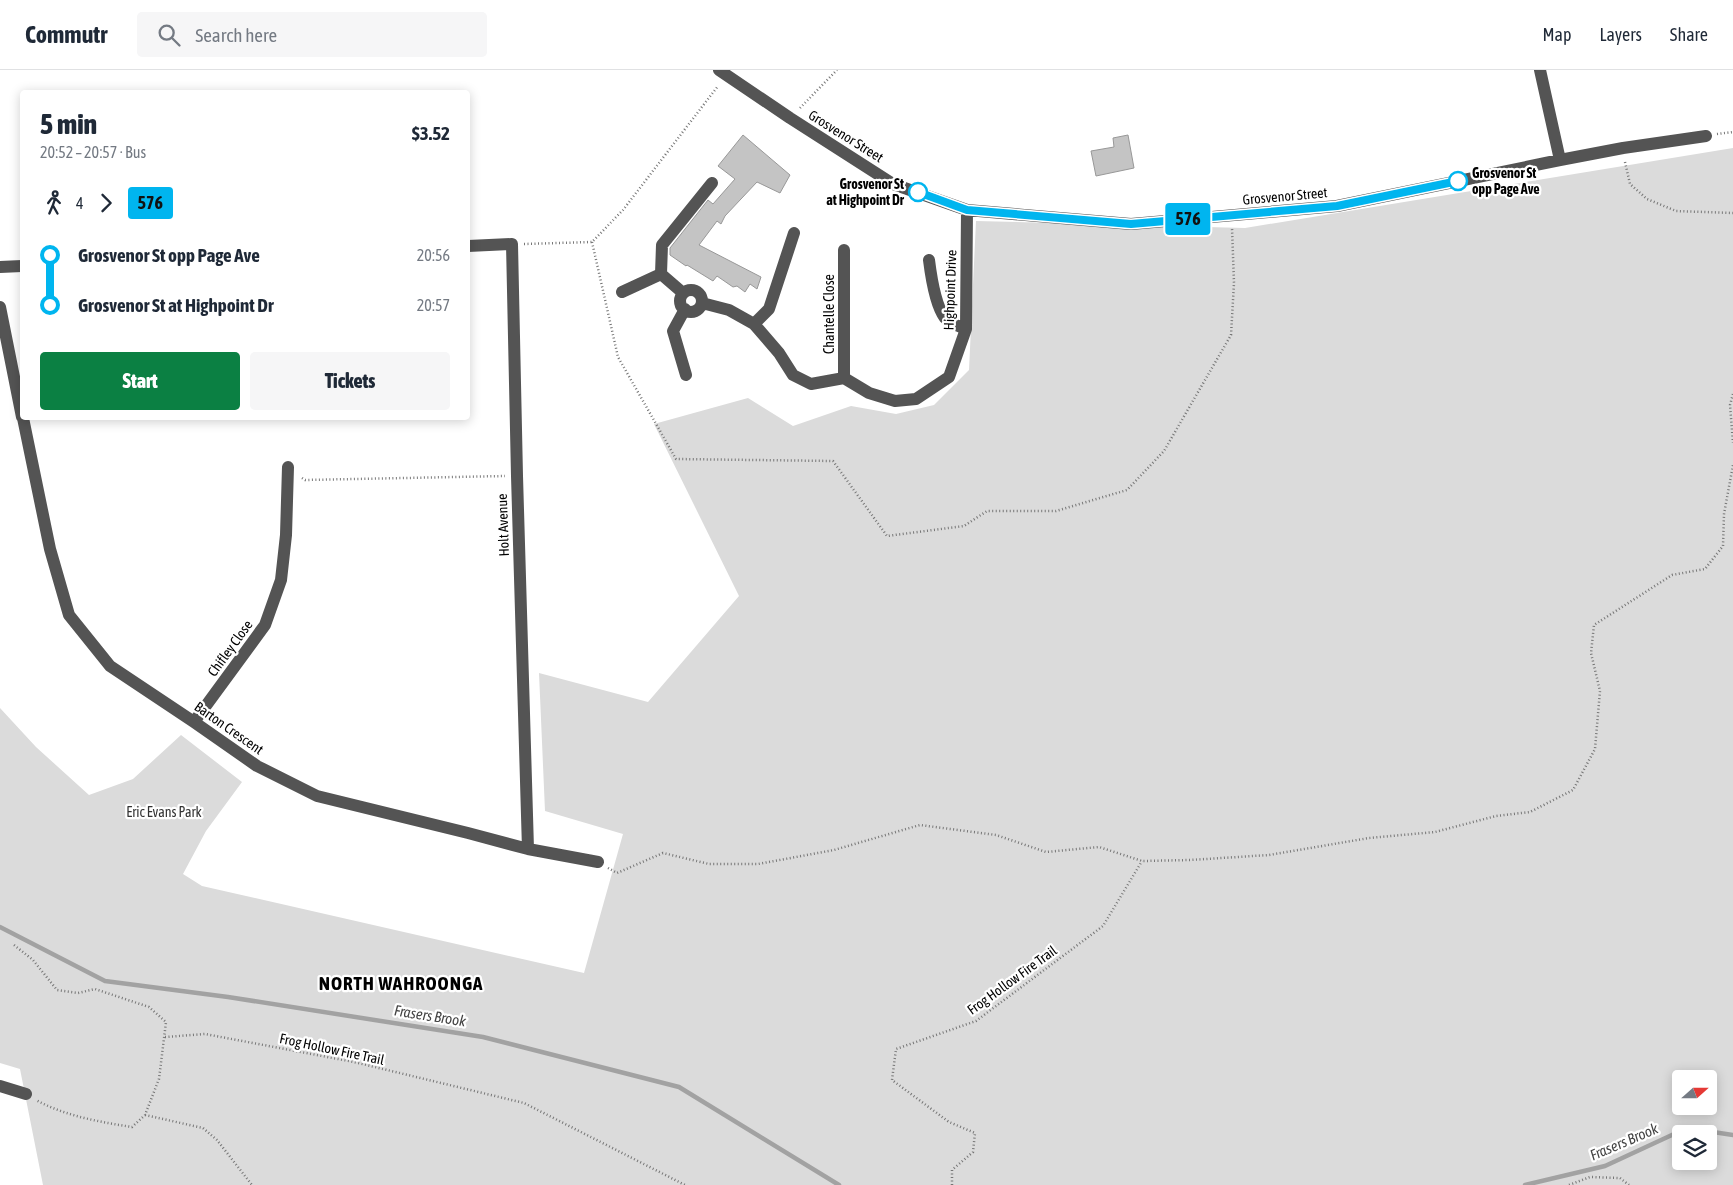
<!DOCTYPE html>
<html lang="en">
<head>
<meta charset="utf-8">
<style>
  body { margin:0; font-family:"Asap Condensed",sans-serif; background:#f6f6f7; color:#1f2937; height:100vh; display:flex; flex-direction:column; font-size:19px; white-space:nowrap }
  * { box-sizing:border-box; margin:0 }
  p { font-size:16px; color:#747a83 }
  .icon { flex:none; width:28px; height:28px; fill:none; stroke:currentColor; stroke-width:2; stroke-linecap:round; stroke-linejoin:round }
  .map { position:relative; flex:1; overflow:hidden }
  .sheet { position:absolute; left:20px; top:20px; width:450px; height:330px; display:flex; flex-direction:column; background:#fff; border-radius:5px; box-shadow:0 2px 12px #0003 }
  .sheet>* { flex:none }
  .badge { padding:0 10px; border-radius:4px; font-size:18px; line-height:32px }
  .needle { width:32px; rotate:69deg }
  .tools { position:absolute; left:1672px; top:1000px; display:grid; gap:10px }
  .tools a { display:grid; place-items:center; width:45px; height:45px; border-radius:5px; background:#fff; box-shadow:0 2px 12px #0003; font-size:25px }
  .map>.badge { position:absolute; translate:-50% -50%; box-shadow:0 0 0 2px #fff }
  .legs { display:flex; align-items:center; gap:8px; height:55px; padding:0 20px; font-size:16px }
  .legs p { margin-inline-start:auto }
  .headline { display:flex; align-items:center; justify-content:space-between; height:85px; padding:0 20px }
  h1 { font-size:28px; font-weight:800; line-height:38px }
  .action { display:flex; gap:10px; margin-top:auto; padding:10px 20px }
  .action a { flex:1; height:58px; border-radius:5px; background:#0b8043; color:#fff; font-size:20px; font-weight:800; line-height:58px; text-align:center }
  .action a+a { background:#f6f6f7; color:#1f2937 }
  ul { padding:0 20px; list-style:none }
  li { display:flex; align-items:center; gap:18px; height:50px; font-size:19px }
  li i { display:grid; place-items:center; width:8px; height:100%; margin:0 6px; background:currentColor }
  li i::after { content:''; width:12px; height:12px; margin:-6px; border:4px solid; border-radius:50%; background:#fff }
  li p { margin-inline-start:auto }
  li:first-child i { background:linear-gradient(#0000 50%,currentColor 0) }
  li:last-child i { background:linear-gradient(currentColor 50%,#0000 0) }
  header { display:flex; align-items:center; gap:30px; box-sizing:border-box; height:70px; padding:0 25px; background:#fff; border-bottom:1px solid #e0e1e3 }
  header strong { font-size:24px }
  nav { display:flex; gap:28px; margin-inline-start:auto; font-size:18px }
  .search { width:350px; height:45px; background:#f6f6f7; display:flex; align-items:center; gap:12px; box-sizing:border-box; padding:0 18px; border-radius:5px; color:#747a83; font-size:19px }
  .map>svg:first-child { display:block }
  .green { fill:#dbdbdb; fill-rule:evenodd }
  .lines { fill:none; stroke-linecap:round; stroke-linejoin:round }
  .stream { stroke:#a2a2a2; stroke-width:4.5 }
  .building { fill:#c4c4c4; stroke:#989898 }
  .path { stroke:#767676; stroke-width:2.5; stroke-dasharray:1 2.5; stroke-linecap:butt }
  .minor { stroke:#545454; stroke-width:12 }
  .line-1-casing { stroke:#fff; stroke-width:11 }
  .line-1 { stroke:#00b5ef; stroke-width:8 }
  .stop-1-dot { fill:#fff; stroke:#00b5ef; stroke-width:2.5 }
  .labels { text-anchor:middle; stroke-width:4.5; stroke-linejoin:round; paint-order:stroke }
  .street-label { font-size:14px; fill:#000; stroke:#fff }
  .stop-label { font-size:14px; font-weight:bold; fill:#000; stroke:#fff; text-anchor:start }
  .park-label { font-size:14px; fill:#323232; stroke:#fff }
  .water-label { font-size:15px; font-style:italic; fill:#434343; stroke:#fff }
  .district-label { font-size:19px; font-weight:bold; letter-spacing:1px; fill:#000; stroke:#fff }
</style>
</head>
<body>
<header>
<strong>Commutr</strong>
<div class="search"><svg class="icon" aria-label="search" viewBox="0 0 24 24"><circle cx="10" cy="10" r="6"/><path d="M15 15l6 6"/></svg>Search here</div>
<nav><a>Map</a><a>Layers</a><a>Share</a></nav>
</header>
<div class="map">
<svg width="1733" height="1115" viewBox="0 0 1733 1115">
  <rect width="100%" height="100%" fill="#fff"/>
  <path class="green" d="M1733 78V1115H43L20 999 0 993V638L36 677 89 725 133 709 181 665 242 712 206 761 183 804 202 816 584 903 623 764 545 741 539 603 648 632 739 526 654 354 748 328 793 356 851 336 896 344 934 335 969 300 976 151 1245 158ZM1681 1009H1709V1036H1681ZM1681 1064H1709V1091H1681Z"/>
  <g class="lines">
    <path class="stream" d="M0 857 105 911 228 927 483 967 679 1017 839 1115
      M1525 1115 1605 1096 1687 1058 1733 1065"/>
  </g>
  <path class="building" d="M743 65 790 105 780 123 757 112 725 146 721 154 717 151 699 175 761 207 757 219 750 214 745 222 737 216 733 217 717 206 713 211 687 195 686 196 670 185V178L708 130 713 134 735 109 718 96Z
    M1128 65 1134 98 1096 106 1091 81 1114 77 1113 68Z"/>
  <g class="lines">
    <path class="path" d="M800 38 837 0
      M1717 64 1733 62
      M1625 92 1630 114 1647 129 1676 141 1733 143
      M592 172 618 287 676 389 833 391 887 466 964 456 987 441H1056L1127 420 1164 381 1231 265 1234 213 1232 158
      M524 174 592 172 623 140 718 16
      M1733 324 1730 335 1733 373
      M302 408 305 410 505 406
      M608 798 617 803 663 783 709 794H758L834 780 920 755 996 765 1046 782 1099 777 1142 791 1190 790 1269 785 1369 768 1435 762 1496 746 1530 742 1573 720 1595 679 1600 621 1591 583 1594 555 1672 505 1705 499 1723 476 1724 444 1733 395
      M14 875 33 890 57 920 78 923 95 919 149 937 166 952 159 1009 145 1045 132 1057C100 1052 65 1046 36 1030
      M165 967 205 964 354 992 524 1033 685 1115
      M145 1045 203 1058 217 1070 252 1115
      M952 1115V1100L973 1082 975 1063 949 1052 892 1010 896 979 976 951 1103 856 1142 791
      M1569 1115 1590 1107 1620 1108 1629 1115"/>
    <path class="minor" d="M719 0 790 48 893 114 967 140 1131 154 1337 136 1560 90 1623 78 1706 66
      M1540 0 1560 90
      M468 176 512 174 517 406 528 779
      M929 190C931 206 935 235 945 248 950 254 959 256 966 259
      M0 197 22 196
      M680 231a11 11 0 1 1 22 0a11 11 0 1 1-22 0Z
      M622 222 661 204
      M683 223 661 204 662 175 712 113
      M702 233 729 240 754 254 779 283 793 305 811 314 844 308 869 323 895 331 916 329 949 307 966 259 967 140
      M0 237 22 347
      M685 239 673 261 686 305
      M754 254 769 239 794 163
      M844 308V180
      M23 348 50 479 69 545 110 596 194 652 257 696 317 726 468 763 528 779 598 792
      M194 652 265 555 281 510 286 465 288 397
      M0 1016 26 1024"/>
  </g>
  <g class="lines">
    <defs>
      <path id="line-1" d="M918 122 967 140 1131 154 1337 136 1458 111"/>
    </defs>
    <use href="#line-1" class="line-1-casing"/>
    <use href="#line-1" class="line-1"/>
  </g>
  <g class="stop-1-dot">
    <circle cx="1458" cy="111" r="9"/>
    <circle cx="918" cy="122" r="9"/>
  </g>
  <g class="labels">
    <g class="street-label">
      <text transform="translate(846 66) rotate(32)" y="5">Grosvenor Street</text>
      <text transform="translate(1285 126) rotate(-5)" y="5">Grosvenor Street</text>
      <text transform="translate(950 220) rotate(-88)" y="5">Highpoint Drive</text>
      <text transform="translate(829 244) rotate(-90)" y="5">Chantelle Close</text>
      <text transform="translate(503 455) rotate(-92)" y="5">Holt Avenue</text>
      <text transform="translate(230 578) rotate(-54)" y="5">Chifley Close</text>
      <text transform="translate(229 658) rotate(35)" y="5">Barton Crescent</text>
      <text transform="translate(1012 910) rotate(-36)" y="5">Frog Hollow Fire Trail</text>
      <text transform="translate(332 979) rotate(12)" y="5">Frog Hollow Fire Trail</text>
    </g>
    <g class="stop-label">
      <text x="1472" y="108">Grosvenor St<tspan x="1472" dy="16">opp Page Ave</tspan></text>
      <text x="904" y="119" text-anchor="end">Grosvenor St<tspan x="904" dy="16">at Highpoint Dr</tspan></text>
    </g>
    <g class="park-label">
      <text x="164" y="747">Eric Evans Park</text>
    </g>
    <g class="water-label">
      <text transform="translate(430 946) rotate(9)" y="5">Frasers Brook</text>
      <text transform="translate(1624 1072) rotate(-23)" y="5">Frasers Brook</text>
    </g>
    <g class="district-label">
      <text x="401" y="920">NORTH WAHROONGA</text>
    </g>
  </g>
</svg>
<div class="tools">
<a><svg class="needle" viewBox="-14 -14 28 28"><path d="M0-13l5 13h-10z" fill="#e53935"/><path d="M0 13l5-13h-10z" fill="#747a83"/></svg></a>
<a><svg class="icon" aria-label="layers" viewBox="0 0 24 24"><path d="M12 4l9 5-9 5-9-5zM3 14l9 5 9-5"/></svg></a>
</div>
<b class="badge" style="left:1188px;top:149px;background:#00b5ef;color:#111">576</b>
<section class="sheet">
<div class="headline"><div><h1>5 min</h1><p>20:52 – 20:57 · Bus</p></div><b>$3.52</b></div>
<div class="legs"><svg class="icon" aria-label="walk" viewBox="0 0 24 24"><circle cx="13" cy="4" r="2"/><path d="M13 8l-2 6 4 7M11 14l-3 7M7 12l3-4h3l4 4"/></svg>4<svg class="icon" aria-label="forward" viewBox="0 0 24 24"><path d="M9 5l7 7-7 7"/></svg><b class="badge" style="background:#00b5ef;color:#111">576</b></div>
<ul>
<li><i style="color:#00b5ef"></i><b>Grosvenor St opp Page Ave</b><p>20:56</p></li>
<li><i style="color:#00b5ef"></i><b>Grosvenor St at Highpoint Dr</b><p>20:57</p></li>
</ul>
<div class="action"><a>Start</a><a>Tickets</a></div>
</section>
</div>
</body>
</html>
